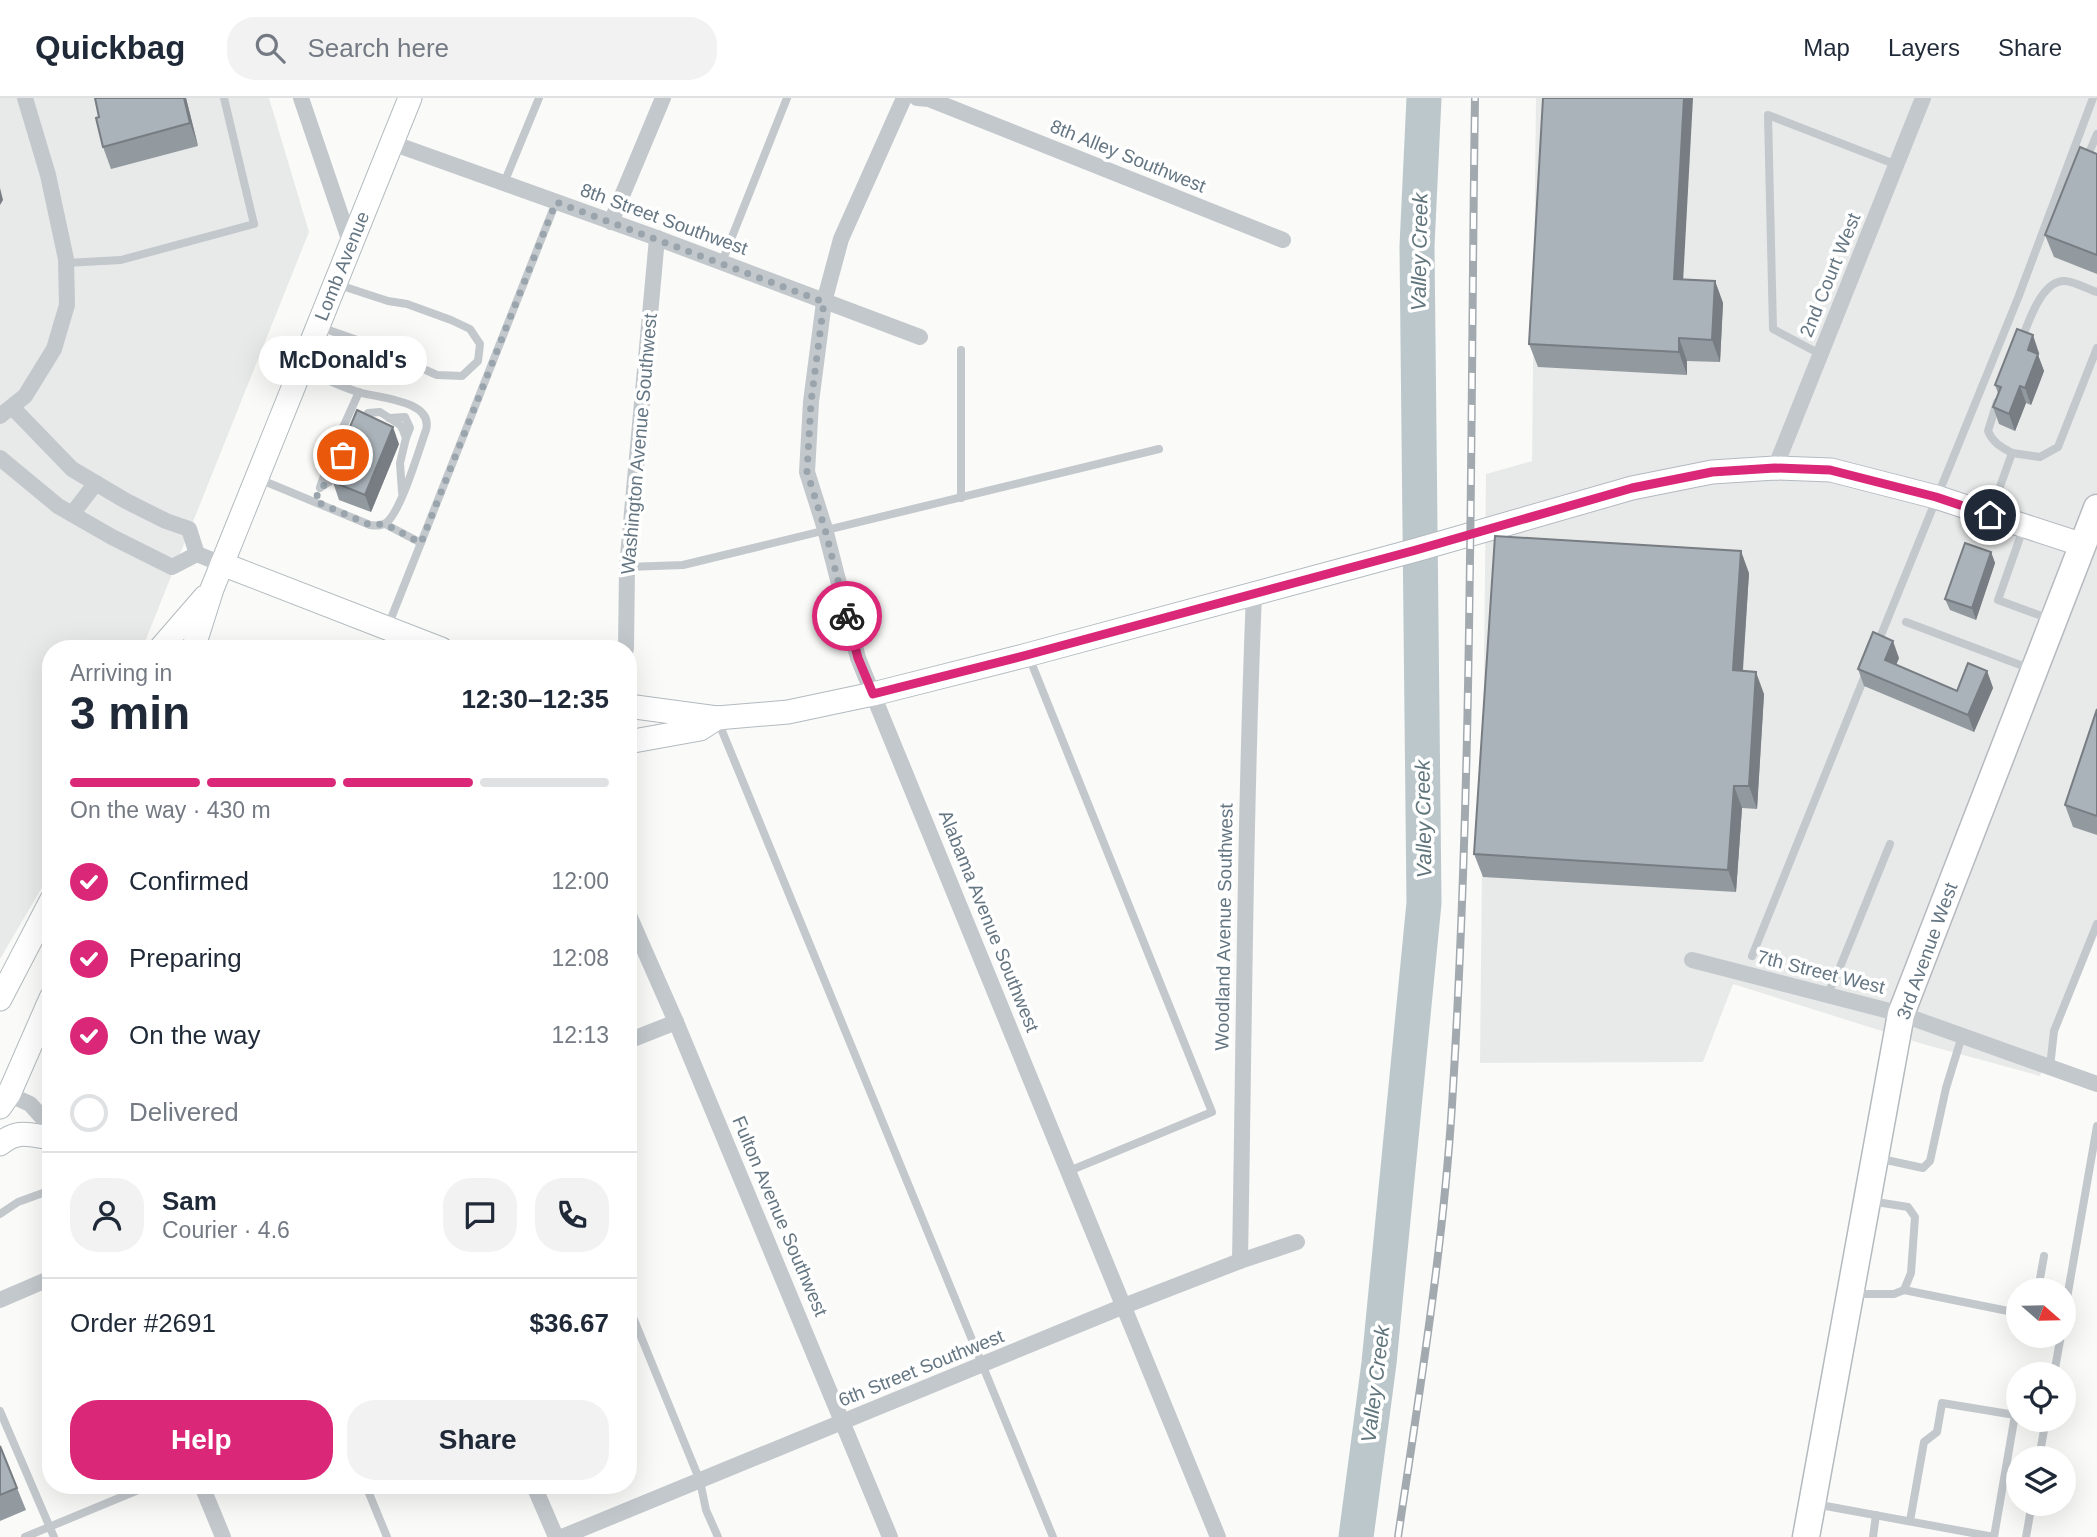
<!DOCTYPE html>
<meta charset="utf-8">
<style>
:root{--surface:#fff;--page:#f2f2f3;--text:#1f2937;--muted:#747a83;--line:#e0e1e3;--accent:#db2777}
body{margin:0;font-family:Helvetica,sans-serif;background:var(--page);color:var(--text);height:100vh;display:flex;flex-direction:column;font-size:26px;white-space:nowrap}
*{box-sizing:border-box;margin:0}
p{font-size:23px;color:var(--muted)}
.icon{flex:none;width:38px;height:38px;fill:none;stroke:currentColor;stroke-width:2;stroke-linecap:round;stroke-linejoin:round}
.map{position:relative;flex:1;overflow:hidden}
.panel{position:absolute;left:42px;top:542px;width:595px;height:854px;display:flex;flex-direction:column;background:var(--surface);border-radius:28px;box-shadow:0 7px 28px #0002}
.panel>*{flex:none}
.needle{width:46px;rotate:110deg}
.controls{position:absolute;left:2006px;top:1180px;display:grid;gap:14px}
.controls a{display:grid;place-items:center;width:70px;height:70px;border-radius:50%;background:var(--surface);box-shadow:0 7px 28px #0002;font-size:35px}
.pin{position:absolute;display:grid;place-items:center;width:60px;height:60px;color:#fff;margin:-30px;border:4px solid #fff;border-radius:50%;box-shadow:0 2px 7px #0007}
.courier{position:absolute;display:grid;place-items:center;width:70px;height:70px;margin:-35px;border:5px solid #db2777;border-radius:50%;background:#fff;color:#222;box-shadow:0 2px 9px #0007}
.bubble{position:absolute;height:49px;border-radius:24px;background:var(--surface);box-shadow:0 7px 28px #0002;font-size:23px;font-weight:700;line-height:49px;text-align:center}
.headline em{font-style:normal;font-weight:700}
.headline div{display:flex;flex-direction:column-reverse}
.headline{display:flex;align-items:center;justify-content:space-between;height:119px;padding:0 28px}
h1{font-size:46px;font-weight:700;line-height:52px}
.bar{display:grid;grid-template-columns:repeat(4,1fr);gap:10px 7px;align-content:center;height:84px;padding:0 28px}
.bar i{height:9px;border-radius:5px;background:var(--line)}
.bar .on{background:var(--accent)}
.bar p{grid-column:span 4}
.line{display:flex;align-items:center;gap:18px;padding:0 28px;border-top:2px solid var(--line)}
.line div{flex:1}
.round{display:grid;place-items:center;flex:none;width:74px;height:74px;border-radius:28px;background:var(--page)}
ol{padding:0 28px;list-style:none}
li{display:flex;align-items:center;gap:21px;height:77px}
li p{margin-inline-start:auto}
li .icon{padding:7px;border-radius:50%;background:var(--accent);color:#fff;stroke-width:4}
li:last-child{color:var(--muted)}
li i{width:38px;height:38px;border:4px solid var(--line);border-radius:50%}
.button{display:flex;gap:14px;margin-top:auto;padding:14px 28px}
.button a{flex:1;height:80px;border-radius:28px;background:var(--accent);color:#fff;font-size:28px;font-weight:700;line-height:80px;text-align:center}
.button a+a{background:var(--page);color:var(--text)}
header{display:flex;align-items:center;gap:42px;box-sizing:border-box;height:98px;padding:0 35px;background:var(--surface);border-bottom:2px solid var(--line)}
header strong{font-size:33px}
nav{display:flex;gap:38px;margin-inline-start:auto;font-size:24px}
.search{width:490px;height:63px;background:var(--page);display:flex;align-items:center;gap:18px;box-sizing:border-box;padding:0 24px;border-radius:28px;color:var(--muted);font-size:26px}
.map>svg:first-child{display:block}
.built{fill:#e8e9e9}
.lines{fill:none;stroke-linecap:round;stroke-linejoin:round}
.river{stroke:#bbc7cb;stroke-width:35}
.secondary-casing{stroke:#b3babf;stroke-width:25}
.primary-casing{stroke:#b5babe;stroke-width:29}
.service{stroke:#c3c8cc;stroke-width:8}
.minor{stroke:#c3c8cc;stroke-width:16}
.secondary{stroke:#fff;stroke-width:23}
.primary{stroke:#fff;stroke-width:26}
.rail-casing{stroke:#a2aab0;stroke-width:8}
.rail{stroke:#fff;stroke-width:5;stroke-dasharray:16;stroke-linecap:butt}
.wall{fill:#929a9f}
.shaded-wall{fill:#777d82}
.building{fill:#aab3b9;stroke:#777d82;stroke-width:2}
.done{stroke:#99a4ac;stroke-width:7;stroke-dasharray:0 12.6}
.route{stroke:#db2777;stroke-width:9}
.labels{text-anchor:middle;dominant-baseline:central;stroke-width:7;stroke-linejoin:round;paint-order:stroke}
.street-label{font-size:19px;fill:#657683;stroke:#fff}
.water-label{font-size:21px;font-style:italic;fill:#60757c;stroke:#fff}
</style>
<header>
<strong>Quickbag</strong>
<div class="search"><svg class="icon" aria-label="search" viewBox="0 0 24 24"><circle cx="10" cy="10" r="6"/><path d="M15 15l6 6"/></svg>Search here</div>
<nav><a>Map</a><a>Layers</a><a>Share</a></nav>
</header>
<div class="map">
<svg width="2097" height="1439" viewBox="0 0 2097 1439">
<rect width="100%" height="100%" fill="#fafaf8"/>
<g class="built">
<path d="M0,0H269L309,134L142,551H51V774L0,861Z"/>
<path d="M1536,0H2097V832L2040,978L1923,946L1733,886L1703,964L1480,965L1486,376L1532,363Z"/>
</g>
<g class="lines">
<path class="river" d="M1356,1439L1379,1265L1424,805L1417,148L1424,0"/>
<defs>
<g id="secondary">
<path d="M222,466L441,551"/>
<path d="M160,551L205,499"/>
<path d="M193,551L212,491L410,0"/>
<path d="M628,608L717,620"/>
<path d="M628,644L700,631L717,620L788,614L873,596L1027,557L1416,452L1632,390L1712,374L1775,370L1831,372L1936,399L2083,447"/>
<path d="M0,901L51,803"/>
<path d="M0,1009L9,996L51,900"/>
<path d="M0,1046C18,1031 29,1037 51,1040"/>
</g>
<path id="primary" d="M1806,1439L1901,916L2097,410"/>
</defs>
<use href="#secondary" class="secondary-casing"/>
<use href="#primary" class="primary-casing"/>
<g class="service">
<path d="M2086,62L2097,36"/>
<path d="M504,85L539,0"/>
<path d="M722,164L787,0"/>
<path d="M66,165L121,162L254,126L224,0"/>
<path d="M320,229L360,243L437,277L462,278L478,263L480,246L470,231L451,222L407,206L388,203L339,187"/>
<path d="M2021,243C2028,226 2041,182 2065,183C2076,184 2087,191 2097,194"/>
<path d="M1820,256L1773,231L1768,17L1897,67"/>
<path d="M1997,304L1988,333C1993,345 2001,349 2012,355"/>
<path d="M389,320L405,319L410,330L406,340"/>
<path d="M361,324L368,315L380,314L400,327L403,332L406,340L400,365L402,394"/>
<path d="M259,381L370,427C376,428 381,428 386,425C401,414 419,351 426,332C434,302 377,300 358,294C339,288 321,279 303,271"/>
<path d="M320,389L336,345L359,294"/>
<path d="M320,390L335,380L342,360"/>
<path d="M961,400V252"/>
<path d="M1991,414L2012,355L2040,359L2058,349L2097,250"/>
<path d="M385,426L421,445"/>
<path d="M2023,431L1998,502L2050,521"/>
<path d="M627,469L683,467L1159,351"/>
<path d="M1906,524L2031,571"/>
<path d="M388,528L556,104"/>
<path d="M1877,547L2018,200L2093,0"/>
<path d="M1029,559L1212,1014L1069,1073"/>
<path d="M718,623L1053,1439"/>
<path d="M1752,858L1866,575"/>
<path d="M1827,897L1838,874L1890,746"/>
<path d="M2050,969L2054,933L2097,826"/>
<path d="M1877,1060L1923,1070L1930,1063L1946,990L1962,938"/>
<path d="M0,1116L18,1104L51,1092"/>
<path d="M1904,1192L2018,1215"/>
<path d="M2038,1192L2044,1158"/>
<path d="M1854,1196H1894L1904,1192L1911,1175L1915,1119L1908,1109L1870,1103"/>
<path d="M628,1207L700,1383L706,1412L718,1439"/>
<path d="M2063,1223L2097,1028"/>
<path d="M2054,1276L2061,1237"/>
<path d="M0,1313L54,1439"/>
<path d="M2039,1360L2046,1321"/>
<path d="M366,1388L387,1439"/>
<path d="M1815,1406L1994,1439L2015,1317L1942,1305L1937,1334L1924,1344L1910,1423"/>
<path d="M25,1439L148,1388"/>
<path d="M1873,1439L1876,1417"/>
<path d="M2026,1439L2032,1405"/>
</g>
<g class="minor">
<path d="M301,0L351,147"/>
<path d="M904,0L841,141L824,204L811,304L807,374L825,431L858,560L1218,1439"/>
<path d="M917,0L929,1L1283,142"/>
<path d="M392,45L657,140L920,239"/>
<path d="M611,124L663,0"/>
<path d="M12,309L72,371L126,403L166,423L189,431L197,456"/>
<path d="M0,318L25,298L54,251L67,207L66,161L48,77L25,0"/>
<path d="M0,360L58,408L112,439L172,469L197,456L222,466"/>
<path d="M1775,370L1923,0"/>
<path d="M72,416L96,385"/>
<path d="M626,551L627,469L657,140"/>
<path d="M628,815L676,924L890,1439"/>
<path d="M1692,862L1901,916L2097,986"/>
<path d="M628,943L676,924"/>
<path d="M2,993L30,1006L51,1029"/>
<path d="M1240,1163C1244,940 1245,718 1254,495"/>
<path d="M0,1202L51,1180"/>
<path d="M202,1388L223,1439"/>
<path d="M534,1388L556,1439"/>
<path d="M562,1439L1124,1208L1240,1163L1297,1144"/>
</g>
<use href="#secondary" class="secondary"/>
<use href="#primary" class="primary"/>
<defs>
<path id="rail" d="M1398,1439C1419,1296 1443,1152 1452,1007C1473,672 1470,336 1475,0"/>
</defs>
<use href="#rail" class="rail-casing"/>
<use href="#rail" class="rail"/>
</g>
<g class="wall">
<path d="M186,0L198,48L111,71L103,49Z"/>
<path d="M2097,56V176L2054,159L2045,137Z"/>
<path d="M1683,181L1715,183L1723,205L1720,264L1687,263V277L1538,269L1529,246Z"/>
<path d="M2039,255L2038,257L2044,273L2031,307L2026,305L2015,333L1999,326L1993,309L1998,295L1995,287Z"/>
<path d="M399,346L371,414L339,402L333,384L340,371L336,362Z"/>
<path d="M1991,454L1995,465L1976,522L1950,512L1945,501Z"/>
<path d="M1749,475L1743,573L1764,596L1757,711L1742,710L1736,794L1483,779L1474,756Z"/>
<path d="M1899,560L1896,567L1957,593L1987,573L1993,590L1974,634L1864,588L1858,571Z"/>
<path d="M2097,611V737L2073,729L2065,707Z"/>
<path d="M0,1348L26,1412L0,1423Z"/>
</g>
<g class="shaded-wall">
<path d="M184,0H186L198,48L190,25Z"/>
<path d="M1684,0H1693L1682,203L1674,181Z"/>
<path d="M0,90L3,102L0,107Z"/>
<path d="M1715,183L1723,205L1720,264L1712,242Z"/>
<path d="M2033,237L2039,255L2038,257L2044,273L2031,307L2025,290L2028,252Z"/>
<path d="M1679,240L1687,263V277L1679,254Z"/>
<path d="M2020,288L2026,305L2015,333L2009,316Z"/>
<path d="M393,329L399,346L371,414L365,397Z"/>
<path d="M1741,453L1749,475L1741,595L1733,572Z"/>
<path d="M1991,454L1995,465L1976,522L1972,510Z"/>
<path d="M1893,543L1899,560L1891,579L1885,562Z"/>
<path d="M1987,573L1993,590L1974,634L1968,617Z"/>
<path d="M1756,574L1764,596L1757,711L1749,688Z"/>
<path d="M1734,688L1742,710L1736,794L1728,772Z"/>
</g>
<g class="building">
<path d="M95,0H184L190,25L103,49L96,20L99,19Z"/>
<path d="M1543,0H1684L1674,181L1715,183L1712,242L1679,240V254L1529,246Z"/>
<path d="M2080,49L2097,56V157L2045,137Z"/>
<path d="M2017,231L2033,237L2028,252L2038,256L2025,290L2020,288L2009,316L1993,309L2001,289L1995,287Z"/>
<path d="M357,312L393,329L365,397L333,384L343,364L336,362Z"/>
<path d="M1495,438L1741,453L1733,572L1756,574L1749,688H1734L1728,772L1474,756Z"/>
<path d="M1965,445L1991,454L1972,510L1945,501Z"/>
<path d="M1873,534L1893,543L1885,562L1957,593L1968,565L1987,573L1968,617L1858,571Z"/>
<path d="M2097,611V718L2065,707Z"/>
<path d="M0,1348L17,1390L0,1397Z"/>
</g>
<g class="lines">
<path class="done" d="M343,357L335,380L320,390L315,403L370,427L385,426L421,445L556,104L824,204L811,304L807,374L825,431L847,518"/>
<path class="route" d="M847,518L858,560L873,596L1027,557L1416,452L1632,390L1712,374L1775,370L1830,372L1936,399L1990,417"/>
</g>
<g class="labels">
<g class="street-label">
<text transform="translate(1128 58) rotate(22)">8th Alley Southwest</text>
<text transform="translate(664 121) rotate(20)">8th Street Southwest</text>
<text transform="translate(342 168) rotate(-68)">Lomb Avenue</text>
<text transform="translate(1830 177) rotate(-68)">2nd Court West</text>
<text transform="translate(639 346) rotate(-85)">Washington Avenue Southwest</text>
<text transform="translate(989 823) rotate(68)">Alabama Avenue Southwest</text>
<text transform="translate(1224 829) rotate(-89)">Woodland Avenue Southwest</text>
<text transform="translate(1927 853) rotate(-70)">3rd Avenue West</text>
<text transform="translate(1821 874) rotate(14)">7th Street West</text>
<text transform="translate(780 1118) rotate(67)">Fulton Avenue Southwest</text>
<text transform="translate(921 1270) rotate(-22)">6th Street Southwest</text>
</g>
<g class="water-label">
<text transform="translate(1419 154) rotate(-89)">Valley Creek</text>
<text transform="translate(1423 721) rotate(-91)">Valley Creek</text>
<text transform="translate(1375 1286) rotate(-83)">Valley Creek</text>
</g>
</g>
</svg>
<div class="controls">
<a><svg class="needle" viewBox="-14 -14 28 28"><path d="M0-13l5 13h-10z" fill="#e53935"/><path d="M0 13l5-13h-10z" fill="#747a83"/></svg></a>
<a><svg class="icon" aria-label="locate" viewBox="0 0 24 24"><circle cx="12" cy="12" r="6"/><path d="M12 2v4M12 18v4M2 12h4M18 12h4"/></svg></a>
<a><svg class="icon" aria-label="layers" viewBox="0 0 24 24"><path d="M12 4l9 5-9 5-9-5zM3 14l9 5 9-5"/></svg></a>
</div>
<div class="pin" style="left:343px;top:357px;background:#ea580c"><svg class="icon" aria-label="bag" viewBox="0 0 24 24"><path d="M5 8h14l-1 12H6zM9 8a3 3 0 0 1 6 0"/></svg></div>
<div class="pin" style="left:1990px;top:417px;background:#1f2937"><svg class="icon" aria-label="home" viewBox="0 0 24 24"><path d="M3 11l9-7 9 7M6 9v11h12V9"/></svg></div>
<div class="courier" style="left:847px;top:518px"><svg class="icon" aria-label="bike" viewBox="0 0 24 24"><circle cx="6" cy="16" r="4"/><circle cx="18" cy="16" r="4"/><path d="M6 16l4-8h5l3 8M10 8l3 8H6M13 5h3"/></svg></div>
<div class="bubble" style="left:259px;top:238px;width:168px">McDonald's</div>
<section class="panel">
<div class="headline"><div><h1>3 min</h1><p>Arriving in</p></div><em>12:30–12:35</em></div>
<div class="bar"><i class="on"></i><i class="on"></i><i class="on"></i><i></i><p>On the way · 430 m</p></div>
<ol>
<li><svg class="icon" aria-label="check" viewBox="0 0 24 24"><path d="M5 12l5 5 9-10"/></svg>Confirmed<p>12:00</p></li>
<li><svg class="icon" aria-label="check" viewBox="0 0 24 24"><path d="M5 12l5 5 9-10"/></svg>Preparing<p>12:08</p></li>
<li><svg class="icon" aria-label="check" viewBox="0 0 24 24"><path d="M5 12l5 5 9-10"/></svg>On the way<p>12:13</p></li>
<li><i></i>Delivered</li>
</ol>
<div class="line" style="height:126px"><a class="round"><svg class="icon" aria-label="person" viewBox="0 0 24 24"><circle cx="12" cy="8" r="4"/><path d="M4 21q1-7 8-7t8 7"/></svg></a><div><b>Sam</b><p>Courier · 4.6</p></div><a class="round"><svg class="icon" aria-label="chat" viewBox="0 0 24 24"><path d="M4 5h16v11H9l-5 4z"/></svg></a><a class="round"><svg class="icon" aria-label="phone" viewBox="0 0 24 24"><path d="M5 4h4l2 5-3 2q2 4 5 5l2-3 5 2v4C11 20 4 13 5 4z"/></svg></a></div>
<div class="line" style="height:91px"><div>Order #2691</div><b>$36.67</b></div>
<div class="button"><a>Help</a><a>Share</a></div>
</section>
</div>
